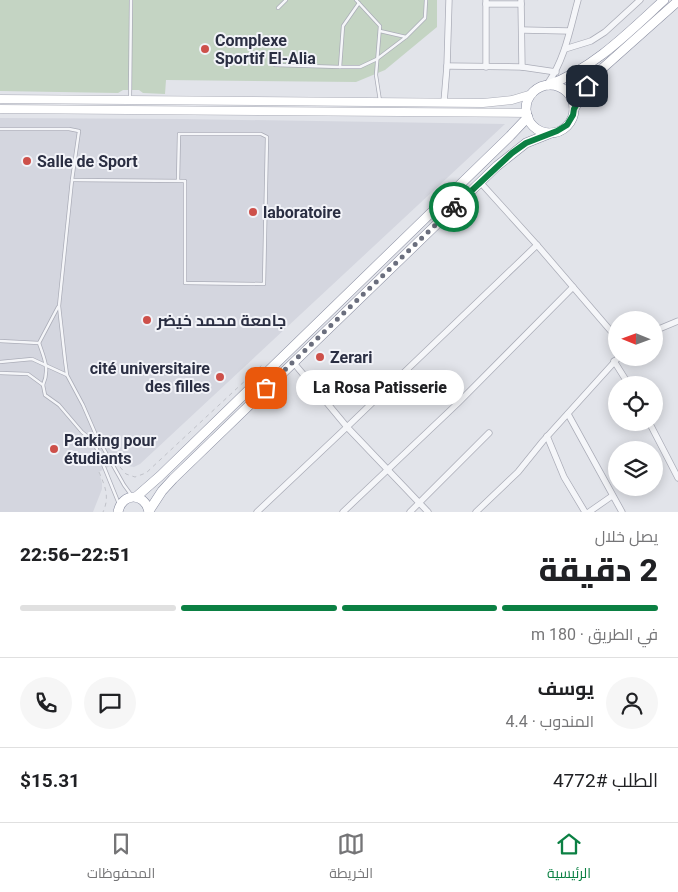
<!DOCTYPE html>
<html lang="ar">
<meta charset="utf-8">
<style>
:root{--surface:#fff;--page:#f6f6f6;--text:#202124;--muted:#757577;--line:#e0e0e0;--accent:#0b8043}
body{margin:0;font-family:Roboto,Cairo,sans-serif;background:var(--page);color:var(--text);direction:rtl;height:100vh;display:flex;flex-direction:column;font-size:19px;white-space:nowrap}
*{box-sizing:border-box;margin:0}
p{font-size:16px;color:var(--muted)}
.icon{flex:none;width:28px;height:28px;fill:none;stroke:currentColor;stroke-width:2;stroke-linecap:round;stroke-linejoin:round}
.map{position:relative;height:512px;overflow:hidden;direction:ltr}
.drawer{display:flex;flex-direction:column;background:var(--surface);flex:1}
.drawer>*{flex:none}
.needle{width:32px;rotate:271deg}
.buttons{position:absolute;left:608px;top:311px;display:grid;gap:10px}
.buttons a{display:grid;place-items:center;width:55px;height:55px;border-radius:50%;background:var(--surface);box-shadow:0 2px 12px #0003;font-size:25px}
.pin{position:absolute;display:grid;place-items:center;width:42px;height:42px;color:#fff;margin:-21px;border-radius:10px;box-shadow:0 2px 8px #0006}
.courier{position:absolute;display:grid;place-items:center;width:50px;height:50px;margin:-25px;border:4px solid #0b8043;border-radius:50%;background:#fff;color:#222;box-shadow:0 1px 6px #0007}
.bubble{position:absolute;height:35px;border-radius:18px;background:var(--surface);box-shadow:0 2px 12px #0003;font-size:16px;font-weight:800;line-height:35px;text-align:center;direction:rtl}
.overview em{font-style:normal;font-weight:800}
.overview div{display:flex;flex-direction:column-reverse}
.overview{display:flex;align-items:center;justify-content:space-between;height:85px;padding:0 20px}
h1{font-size:32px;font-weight:800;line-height:38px}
.bar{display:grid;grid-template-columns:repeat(4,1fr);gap:8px 5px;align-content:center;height:60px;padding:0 20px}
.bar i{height:6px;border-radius:4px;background:var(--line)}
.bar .selected{background:var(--accent)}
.bar p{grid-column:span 4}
.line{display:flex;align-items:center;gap:12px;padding:0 20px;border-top:1px solid var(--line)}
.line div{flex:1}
.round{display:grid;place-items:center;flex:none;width:52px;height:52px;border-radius:26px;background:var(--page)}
.tab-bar{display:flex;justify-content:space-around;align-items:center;height:70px;border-top:1px solid var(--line);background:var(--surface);font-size:14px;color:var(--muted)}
.tab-bar a{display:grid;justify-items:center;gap:2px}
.tab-bar .selected{color:var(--accent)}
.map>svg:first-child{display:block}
.built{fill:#d4d6df}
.grass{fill:#c4d4c3}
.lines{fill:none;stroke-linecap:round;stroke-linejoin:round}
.service-casing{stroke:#abadb8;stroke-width:4}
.minor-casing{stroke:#abadb8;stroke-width:7}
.secondary-casing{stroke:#abadb8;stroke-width:9}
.trunk-casing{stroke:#8a8ea1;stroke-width:10}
.path{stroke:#c0c2c9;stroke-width:1;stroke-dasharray:4 4;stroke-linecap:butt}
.service{stroke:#f5f6f9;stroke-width:2.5}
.minor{stroke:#f5f6f9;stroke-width:5.5}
.secondary{stroke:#fff;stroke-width:8}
.trunk{stroke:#fff;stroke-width:9}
.done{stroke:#6a6e7d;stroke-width:5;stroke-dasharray:0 9}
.route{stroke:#0b8043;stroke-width:6}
.poi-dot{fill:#cd504a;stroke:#f2f3f8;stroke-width:2}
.labels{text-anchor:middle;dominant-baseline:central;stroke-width:4;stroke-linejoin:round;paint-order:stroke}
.poi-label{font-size:16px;font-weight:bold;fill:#2a2e42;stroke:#f2f3f8;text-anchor:start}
</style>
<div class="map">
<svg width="678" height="512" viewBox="0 0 678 512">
<rect width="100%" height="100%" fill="#e2e4ea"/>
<path class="built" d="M0,118L182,119L505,124L140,464L134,467L128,466L119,461L99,472L102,483V489L93,512H0Z"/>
<path class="grass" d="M0,0H437V27L385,70L356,82L166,80L165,94L143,93L139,90H123L118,93L0,91Z"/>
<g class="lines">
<defs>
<g id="service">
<path d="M356,0L380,26L376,75L380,101"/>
<path d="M359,3L343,26L340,67H360L377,59L406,37L380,31"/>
<path d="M278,8L286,0"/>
<path d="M406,37L425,18L426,0"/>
<path d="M275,65L340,67"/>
<path d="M130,98L131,0"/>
<path d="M0,129H69L79,131L72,180L59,306L65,360L67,375L83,405L96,435L124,485L132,496"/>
<path d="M72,180L185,181V283L264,284L267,137L261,134H179L178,181"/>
<path d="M0,341L39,343C44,358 50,369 43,385L45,395L59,405L82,432L94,442L119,504"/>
<path d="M39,343L58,307"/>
<path d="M0,362L32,359L67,375"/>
<path d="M0,373L28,374L43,385"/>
</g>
<g id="minor">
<path d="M521,0L522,67"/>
<path d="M486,4H521"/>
<path d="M522,30L569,31"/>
<path d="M565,49L591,41L605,32L640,0"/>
<path d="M447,66L522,67L556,72"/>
<path d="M486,67V0"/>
<path d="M548,83C565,59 570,29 578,0"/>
<path d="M444,102L447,66L449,0"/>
<path d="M480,182L537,245L616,337"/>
<path d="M654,331L678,321"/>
<path d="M614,361L629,385"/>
<path d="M293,362L347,427L428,512"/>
<path d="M568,414L622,512"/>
<path d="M649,422L678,478"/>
<path d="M547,436L564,477L585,512"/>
<path d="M257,512L347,427L537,245"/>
<path d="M343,512L458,403L573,287"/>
<path d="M410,512L489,433"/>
<path d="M476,512L518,472L543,441L618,358"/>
<path d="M589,512L612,496"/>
</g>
<g id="secondary">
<path d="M0,99L483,103L512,100L532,94"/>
<path d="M0,109L527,113"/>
</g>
<g id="trunk">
<path d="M548,85C593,69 629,32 664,0"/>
<circle cx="550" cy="109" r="24"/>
<path d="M574,109L587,86L604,67L678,1"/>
<path d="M136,497L160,476L510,136L528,117"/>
<path d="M149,511L162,491L173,479L497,166L526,143L551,133"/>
<path d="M118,512C122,492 145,492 149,512"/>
</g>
</defs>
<use href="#service" class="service-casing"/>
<use href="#minor" class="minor-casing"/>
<use href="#secondary" class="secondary-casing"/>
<use href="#trunk" class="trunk-casing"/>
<g class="path">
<path d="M120,467L126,474L135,477L146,473L262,365"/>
<path d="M99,472C105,486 110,497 103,512"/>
</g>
<use href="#service" class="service"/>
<use href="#minor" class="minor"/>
<use href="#secondary" class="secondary"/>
<use href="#trunk" class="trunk"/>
</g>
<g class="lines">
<path class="done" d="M266,388L454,207"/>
<path class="route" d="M454,207L512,153L526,143L557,131L567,125L573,115L574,109L587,86"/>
</g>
<g class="poi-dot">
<circle cx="205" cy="49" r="5"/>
<circle cx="27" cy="161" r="5"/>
<circle cx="253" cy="212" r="5"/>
<circle cx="147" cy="320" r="5"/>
<circle cx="320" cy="357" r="5"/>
<circle cx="220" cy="377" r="5"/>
<circle cx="54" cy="449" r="5"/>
</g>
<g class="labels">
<g class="poi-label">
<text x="215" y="40">Complexe<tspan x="215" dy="18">Sportif El-Alia</tspan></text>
<text x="37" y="161">Salle de Sport</text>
<text x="263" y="212">laboratoire</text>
<text x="157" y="320">جامعة محمد خيضر</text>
<text x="330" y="357">Zerari</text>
<text x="210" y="368" text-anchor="end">cité universitaire<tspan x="210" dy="18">des filles</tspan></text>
<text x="64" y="440">Parking pour<tspan x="64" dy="18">étudiants</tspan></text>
</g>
</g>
</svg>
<div class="buttons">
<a><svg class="needle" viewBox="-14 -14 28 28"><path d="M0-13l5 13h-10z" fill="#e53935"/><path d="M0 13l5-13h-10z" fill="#757577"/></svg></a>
<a><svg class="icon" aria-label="locate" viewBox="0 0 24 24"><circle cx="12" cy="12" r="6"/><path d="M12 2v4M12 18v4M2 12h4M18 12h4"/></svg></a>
<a><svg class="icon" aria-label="layers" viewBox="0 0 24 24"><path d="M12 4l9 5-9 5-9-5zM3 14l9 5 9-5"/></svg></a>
</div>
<div class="pin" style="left:266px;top:388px;background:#ea580c"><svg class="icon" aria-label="bag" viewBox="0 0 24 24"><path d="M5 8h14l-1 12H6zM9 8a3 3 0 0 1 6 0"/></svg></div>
<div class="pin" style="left:587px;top:86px;background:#1f2937"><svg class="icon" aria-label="home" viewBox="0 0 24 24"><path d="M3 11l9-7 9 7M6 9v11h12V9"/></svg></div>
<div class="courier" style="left:454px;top:207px"><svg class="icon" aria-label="bike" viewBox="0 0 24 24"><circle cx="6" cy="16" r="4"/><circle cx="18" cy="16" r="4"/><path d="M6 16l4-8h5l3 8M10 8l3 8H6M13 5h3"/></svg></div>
<div class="bubble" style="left:296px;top:370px;width:168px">La Rosa Patisserie</div>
</div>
<section class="drawer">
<div class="overview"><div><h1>2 دقيقة</h1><p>يصل خلال</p></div><em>22:51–22:56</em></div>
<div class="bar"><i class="selected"></i><i class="selected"></i><i class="selected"></i><i></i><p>في الطريق · 180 m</p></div>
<div class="line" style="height:90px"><a class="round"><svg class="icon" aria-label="person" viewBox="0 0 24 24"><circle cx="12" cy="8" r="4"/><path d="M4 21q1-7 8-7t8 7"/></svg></a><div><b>يوسف</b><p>المندوب · 4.4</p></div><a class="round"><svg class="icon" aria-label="chat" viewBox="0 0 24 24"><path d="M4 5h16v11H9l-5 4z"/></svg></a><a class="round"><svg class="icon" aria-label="phone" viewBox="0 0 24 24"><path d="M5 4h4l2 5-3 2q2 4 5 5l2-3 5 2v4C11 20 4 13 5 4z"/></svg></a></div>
<div class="line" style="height:65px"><div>الطلب #4772</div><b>$15.31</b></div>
</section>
<nav class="tab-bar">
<a class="selected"><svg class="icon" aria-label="home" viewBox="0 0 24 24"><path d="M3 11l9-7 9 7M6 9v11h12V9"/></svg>الرئيسية</a>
<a><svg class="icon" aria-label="map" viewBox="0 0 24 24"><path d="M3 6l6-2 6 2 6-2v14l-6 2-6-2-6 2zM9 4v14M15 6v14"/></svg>الخريطة</a>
<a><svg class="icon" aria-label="saved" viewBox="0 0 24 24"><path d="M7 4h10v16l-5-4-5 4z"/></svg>المحفوظات</a>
</nav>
